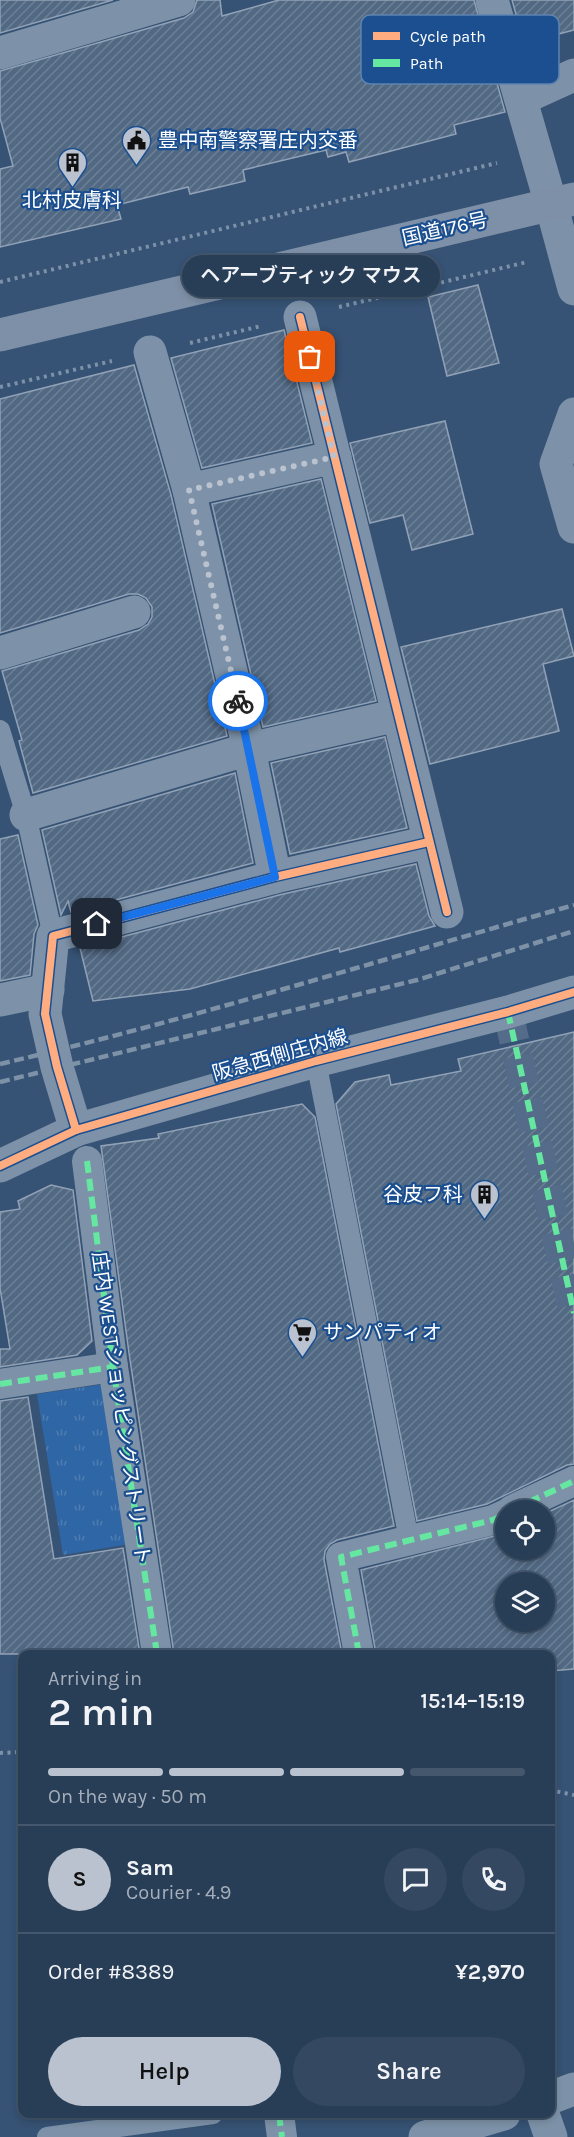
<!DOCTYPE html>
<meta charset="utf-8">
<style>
:root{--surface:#283e57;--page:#344961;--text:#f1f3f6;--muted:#a5aeba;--line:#44576d;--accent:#b9c2ce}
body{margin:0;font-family:Karla,"Noto Sans JP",sans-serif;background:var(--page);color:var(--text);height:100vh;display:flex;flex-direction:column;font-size:22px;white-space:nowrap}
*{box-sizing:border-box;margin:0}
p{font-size:20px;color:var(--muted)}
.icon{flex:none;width:33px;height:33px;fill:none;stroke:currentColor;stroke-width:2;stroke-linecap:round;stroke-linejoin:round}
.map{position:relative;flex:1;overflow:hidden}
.sheet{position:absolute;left:18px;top:1650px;width:537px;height:468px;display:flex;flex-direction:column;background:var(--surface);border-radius:12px;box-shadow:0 3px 9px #0003,0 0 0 2px var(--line)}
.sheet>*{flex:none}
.controls{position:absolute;left:495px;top:1500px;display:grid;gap:12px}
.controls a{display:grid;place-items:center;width:60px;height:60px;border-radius:50%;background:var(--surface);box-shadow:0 3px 9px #0003,0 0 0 2px var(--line);font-size:30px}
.pin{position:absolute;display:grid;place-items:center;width:51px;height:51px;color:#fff;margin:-26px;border-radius:12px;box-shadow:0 3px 9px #0006}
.courier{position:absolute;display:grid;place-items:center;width:60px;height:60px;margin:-30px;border:4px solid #1a73e8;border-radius:50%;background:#fff;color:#222;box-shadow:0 2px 8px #0007}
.bubble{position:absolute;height:42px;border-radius:21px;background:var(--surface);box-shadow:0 3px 9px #0003,0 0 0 2px var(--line);font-size:20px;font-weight:600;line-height:42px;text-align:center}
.summary em{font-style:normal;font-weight:600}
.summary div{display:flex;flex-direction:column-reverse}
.summary{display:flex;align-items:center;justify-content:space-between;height:102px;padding:0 30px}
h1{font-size:39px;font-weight:600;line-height:45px}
.bar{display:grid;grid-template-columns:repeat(4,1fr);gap:9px 6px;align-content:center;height:72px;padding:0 30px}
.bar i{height:8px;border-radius:4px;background:var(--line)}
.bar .selected{background:var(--accent)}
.bar p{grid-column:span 4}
.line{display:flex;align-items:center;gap:15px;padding:0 30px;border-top:2px solid var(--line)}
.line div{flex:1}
.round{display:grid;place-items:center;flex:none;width:63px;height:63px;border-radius:32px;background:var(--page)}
.button{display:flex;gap:12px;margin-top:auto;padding:12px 30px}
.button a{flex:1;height:69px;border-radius:36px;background:var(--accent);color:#111;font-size:24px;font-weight:600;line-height:69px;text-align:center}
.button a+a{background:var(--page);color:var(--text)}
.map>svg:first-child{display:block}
.grass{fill:url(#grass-tufts)}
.building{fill:url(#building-hatch);stroke:#92a2b6;stroke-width:1.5;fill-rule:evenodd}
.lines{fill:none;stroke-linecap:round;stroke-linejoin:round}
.pedestrian-tunnel{stroke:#546c89;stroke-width:30;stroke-dasharray:30 15;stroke-linecap:butt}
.path{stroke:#7d92a8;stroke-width:4;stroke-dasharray:3 4.5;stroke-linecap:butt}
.service{stroke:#7d92a8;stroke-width:20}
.pedestrian{stroke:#7d92a8;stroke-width:30}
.minor{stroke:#7d92a8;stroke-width:33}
.tertiary{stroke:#7d92a8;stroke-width:33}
.trunk{stroke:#7e90a7;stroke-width:33}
.rail{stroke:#7e92a7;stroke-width:4.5;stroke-dasharray:10 4.5;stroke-linecap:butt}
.quiet{stroke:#66e7a1;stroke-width:6;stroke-dasharray:12 6;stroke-linecap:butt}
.cycleway-casing{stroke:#1b4f8f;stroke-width:11}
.cycleway{stroke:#ffac80;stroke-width:8}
.done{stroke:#b9c2ce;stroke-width:6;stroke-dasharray:0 10.8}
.route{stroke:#1a73e8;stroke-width:8}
.labels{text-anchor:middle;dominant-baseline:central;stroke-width:4.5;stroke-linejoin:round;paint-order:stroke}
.poi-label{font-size:20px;fill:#fff;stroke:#1b4f8f;text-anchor:start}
.street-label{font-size:20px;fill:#fff;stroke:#1b4f8f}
.key{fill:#1b4f8f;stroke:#5f84b1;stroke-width:1.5}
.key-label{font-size:16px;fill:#fff}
</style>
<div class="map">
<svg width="574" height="2137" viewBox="0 0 574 2137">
<defs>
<pattern id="grass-tufts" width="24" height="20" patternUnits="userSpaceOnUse" patternTransform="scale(1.5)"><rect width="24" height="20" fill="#2f66a5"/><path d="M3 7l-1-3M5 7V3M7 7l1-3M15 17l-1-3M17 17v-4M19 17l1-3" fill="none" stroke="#4e7db2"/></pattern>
<pattern id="building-hatch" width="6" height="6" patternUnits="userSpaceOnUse" patternTransform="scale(1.5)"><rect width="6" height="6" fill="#526984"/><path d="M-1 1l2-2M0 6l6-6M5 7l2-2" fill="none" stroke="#6c8096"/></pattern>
</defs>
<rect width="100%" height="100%" fill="#365274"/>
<path class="grass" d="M105,1384L130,1544L63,1555L37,1394Z"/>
<g class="building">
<path d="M0,0H113L0,33Z"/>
<path d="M197,0H220L222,16L279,0H474L505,112L454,125L456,134L349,162L346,152L328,157L326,150L243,170L245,181L190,194L188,187L117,205L121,219L0,247V169L13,166L0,118V71L184,18L193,12Z"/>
<path d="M512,0H574V30L524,43Z"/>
<path d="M478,285L499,363L447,376L428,297Z"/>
<path d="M284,330L312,443L202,468L171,358Z"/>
<path d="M134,365L171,495L227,736L33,793L19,741L22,740L2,671L139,630L148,624L152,617V607L146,598L138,594H129L0,633V399Z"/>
<path d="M445,421L473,534L412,550L403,515L370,523L350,443Z"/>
<path d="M321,479L376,701L263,727L212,504Z"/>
<path d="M562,609L574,656L543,664L559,731L430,764L401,647Z"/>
<path d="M385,737L407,828L290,854L271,763Z"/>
<path d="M235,773L253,863L71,912L68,901L61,915L42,830Z"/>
<path d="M18,835L38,925L34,934L30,975L0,981V839Z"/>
<path d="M416,864L429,916L435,926L340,952L339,948L190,989L93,1001L80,948L279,895Z"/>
<path d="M574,1032V1464L567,1465L487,1504L417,1521L336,1104L355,1082L389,1075L391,1085L461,1071L458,1059Z"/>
<path d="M302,1104L315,1117L394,1526L337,1540L330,1544L325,1551L324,1560L342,1654H174L129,1353L101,1146L159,1138L158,1134Z"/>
<path d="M51,1185L73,1190L92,1341L77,1355L0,1367V1349H10L0,1288V1212L20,1209L18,1201Z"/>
<path d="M28,1397L54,1559L123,1548L140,1654H0V1401Z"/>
<path d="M574,1500V1669L550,1671V1654H376L361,1570L506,1533V1550H544V1514ZM506,1582H544V1622H506Z"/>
</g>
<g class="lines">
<path class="pedestrian-tunnel" d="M508,1012L574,1313"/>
<g class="path">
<path d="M0,282L497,163"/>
<path d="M339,307L527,262"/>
<path d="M190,343L261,326"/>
<path d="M0,387L112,361"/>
<path d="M0,1753L22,1752"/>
<path d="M550,1790L574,1795"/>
</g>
<g class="service">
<path d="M0,730L26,815L53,936"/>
<path d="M316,1061L409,1540"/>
<path d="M47,2137L213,2114"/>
</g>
<g class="pedestrian">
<path d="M87,1161L113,1367L157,1654"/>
<path d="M0,1384L113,1367"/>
<path d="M512,1510L574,1481"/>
<path d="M359,1654L341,1557L493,1520L506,1514"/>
<path d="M279,2114L282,2137"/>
</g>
<g class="minor">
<path d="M492,0L551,204L574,289"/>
<path d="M0,53L179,0"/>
<path d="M521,99L574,75"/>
<path d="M300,317L447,912"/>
<path d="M150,352L189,490L249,749L275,877"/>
<path d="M574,414L556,464L574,527"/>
<path d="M189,490L335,457"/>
<path d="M0,653L134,612"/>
<path d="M26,815L249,749L398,715"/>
<path d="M0,1000L48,990"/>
<path d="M76,1130L57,1067L45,1014L53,936L275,877L429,842"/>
<path d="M550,2098L574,2089"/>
<path d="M543,2114L551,2137"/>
<path d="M425,2137L504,2114"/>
</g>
<path class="tertiary" d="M0,1166L76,1130L316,1061L508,1012L574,992"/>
<path class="trunk" d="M0,335L574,199"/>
<g class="rail">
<path d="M0,1064C193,1019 383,959 574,905"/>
<path d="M0,1082L417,980L574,931"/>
</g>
<g class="quiet">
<path d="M508,1012L574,1313"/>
<path d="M87,1161L113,1367L157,1654"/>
<path d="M0,1384L113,1367"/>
<path d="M512,1510L574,1481"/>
<path d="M359,1654L341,1557L493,1520L506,1514"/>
<path d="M279,2114L282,2137"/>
</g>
<defs>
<g id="cycleway">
<path d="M300,317L447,912"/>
<path d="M76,1130L57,1067L45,1014L53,936L275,877L429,842"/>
<path d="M0,1166L76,1130L316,1061L508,1012L574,992"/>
</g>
</defs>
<use href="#cycleway" class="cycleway-casing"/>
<use href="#cycleway" class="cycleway"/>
</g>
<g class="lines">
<path class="done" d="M238,701L189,490L334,457L310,357"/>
<path class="route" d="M97,924L275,877L238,701"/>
</g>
<defs>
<symbol id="civic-pin" viewBox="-11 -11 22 30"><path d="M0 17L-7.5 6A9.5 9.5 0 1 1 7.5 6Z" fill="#b9c2ce" stroke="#1b4f8f"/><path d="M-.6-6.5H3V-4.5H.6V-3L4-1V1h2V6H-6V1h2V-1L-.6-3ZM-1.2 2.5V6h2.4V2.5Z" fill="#111"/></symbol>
<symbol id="building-pin" viewBox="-11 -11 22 30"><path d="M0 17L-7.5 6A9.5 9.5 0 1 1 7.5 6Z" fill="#b9c2ce" stroke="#1b4f8f"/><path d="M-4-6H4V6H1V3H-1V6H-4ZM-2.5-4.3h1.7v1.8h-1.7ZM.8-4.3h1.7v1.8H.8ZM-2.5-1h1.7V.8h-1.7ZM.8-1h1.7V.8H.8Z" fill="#111"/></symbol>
<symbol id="supermarket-pin" viewBox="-11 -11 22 30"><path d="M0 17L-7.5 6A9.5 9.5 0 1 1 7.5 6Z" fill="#b9c2ce" stroke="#1b4f8f"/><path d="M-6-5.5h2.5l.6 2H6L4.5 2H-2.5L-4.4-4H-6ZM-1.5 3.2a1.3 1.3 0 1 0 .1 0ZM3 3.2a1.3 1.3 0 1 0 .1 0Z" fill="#111"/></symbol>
</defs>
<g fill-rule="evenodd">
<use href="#civic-pin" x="120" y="124" width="33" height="45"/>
<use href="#building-pin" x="56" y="146" width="33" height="45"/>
<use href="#building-pin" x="468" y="1178" width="33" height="45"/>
<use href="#supermarket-pin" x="286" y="1316" width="33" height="45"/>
</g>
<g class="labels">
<g class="poi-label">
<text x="158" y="140">豊中南警察署庄内交番</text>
<text x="72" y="200" text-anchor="middle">北村皮膚科</text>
<text x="463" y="1194" text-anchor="end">谷皮フ科</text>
<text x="323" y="1332">サンパティオ</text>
</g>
<g class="street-label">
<text transform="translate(445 229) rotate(-13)">国道176号</text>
<text transform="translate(280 1055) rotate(-16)">阪急西側庄内線</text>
<text transform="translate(121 1408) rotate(82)">庄内 WESTショッピングストリート</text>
</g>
</g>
<rect x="361" y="15" width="198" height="69" rx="9" class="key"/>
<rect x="373" y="32" width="27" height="8" fill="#ffac80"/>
<rect x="373" y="59" width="27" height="8" fill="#66e7a1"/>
<g class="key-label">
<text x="410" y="42">Cycle path</text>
<text x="410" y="69">Path</text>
</g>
</svg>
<div class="controls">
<a><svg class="icon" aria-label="locate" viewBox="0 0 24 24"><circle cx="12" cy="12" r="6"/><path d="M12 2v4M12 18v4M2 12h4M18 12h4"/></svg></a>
<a><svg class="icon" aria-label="layers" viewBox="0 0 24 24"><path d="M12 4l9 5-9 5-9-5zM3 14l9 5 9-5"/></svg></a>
</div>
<div class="pin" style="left:310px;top:357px;background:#ea580c"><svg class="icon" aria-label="bag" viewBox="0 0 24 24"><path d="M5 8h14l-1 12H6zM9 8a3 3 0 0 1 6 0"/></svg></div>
<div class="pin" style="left:97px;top:924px;background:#1f2937"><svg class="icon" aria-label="home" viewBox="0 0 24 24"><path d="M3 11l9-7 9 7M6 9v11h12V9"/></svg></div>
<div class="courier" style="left:238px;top:701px"><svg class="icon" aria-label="bike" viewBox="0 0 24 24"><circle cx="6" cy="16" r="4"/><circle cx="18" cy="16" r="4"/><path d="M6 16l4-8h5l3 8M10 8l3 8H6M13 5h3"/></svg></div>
<div class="bubble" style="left:182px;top:255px;width:258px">ヘアーブティック マウス</div>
<section class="sheet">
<div class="summary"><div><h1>2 min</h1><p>Arriving in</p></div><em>15:14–15:19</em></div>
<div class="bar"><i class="selected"></i><i class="selected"></i><i class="selected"></i><i></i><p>On the way · 50 m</p></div>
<div class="line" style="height:108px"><b class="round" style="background:var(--accent);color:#111">S</b><div><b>Sam</b><p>Courier · 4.9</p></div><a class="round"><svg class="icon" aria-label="chat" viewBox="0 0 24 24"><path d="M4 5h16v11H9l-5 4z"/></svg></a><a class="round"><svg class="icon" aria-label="phone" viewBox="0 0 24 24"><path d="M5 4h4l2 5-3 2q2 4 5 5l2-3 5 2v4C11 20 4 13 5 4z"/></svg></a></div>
<div class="line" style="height:78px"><div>Order #8389</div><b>¥2,970</b></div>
<div class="button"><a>Help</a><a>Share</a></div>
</section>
</div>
